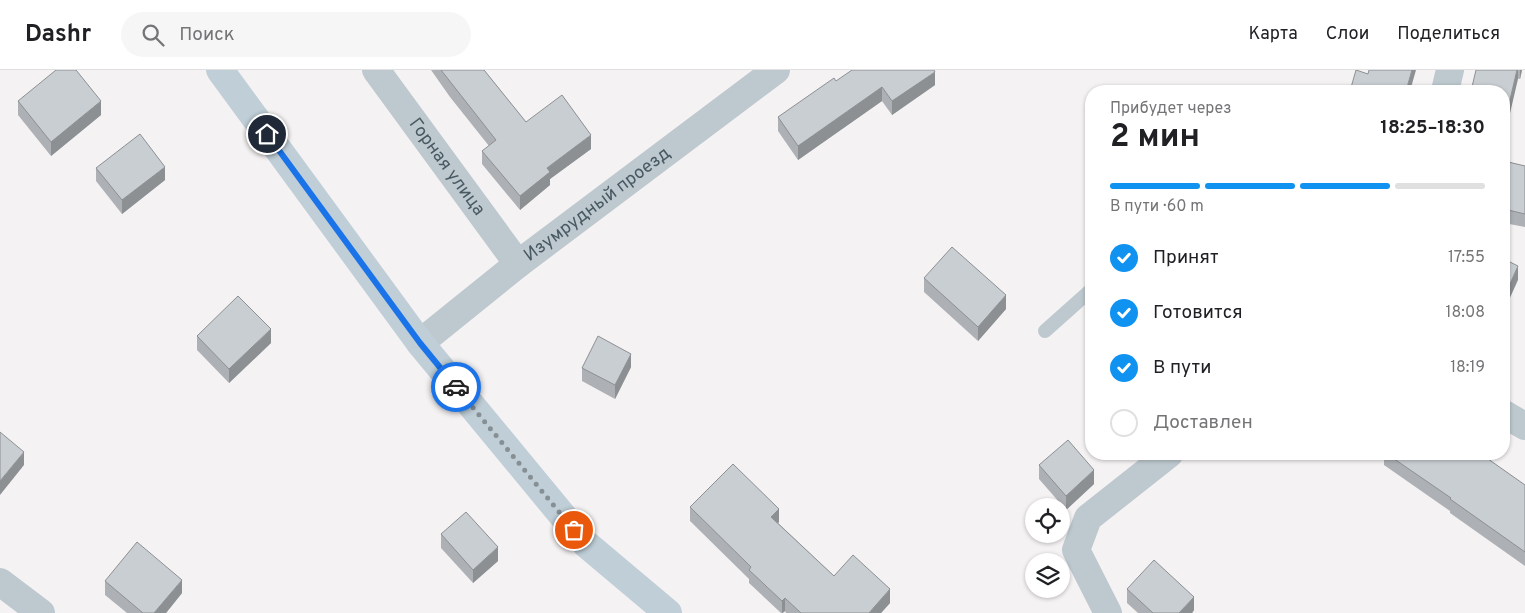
<!DOCTYPE html>
<html lang="ru">
<meta charset="utf-8">
<style>
:root{--surface:#fff;--page:#f6f6f6;--text:#202124;--muted:#757577;--line:#e0e0e0;--accent:#1092f1}
body{margin:0;font-family:Overpass,sans-serif;background:var(--page);color:var(--text);height:100vh;display:flex;flex-direction:column;font-size:19px;white-space:nowrap}
*{box-sizing:border-box;margin:0}
p{font-size:16px;color:var(--muted)}
.icon{flex:none;width:28px;height:28px;fill:none;stroke:currentColor;stroke-width:2;stroke-linecap:round;stroke-linejoin:round}
.map{position:relative;flex:1;overflow:hidden}
.panel{position:absolute;left:1085px;top:15px;width:425px;height:375px;display:flex;flex-direction:column;background:var(--surface);border-radius:20px;box-shadow:0 1px 4px #0004}
.panel>*{flex:none}
.tools{position:absolute;left:1025px;top:428px;display:grid;gap:10px}
.tools a{display:grid;place-items:center;width:45px;height:45px;border-radius:50%;background:var(--surface);box-shadow:0 1px 4px #0004;font-size:25px}
.pin{position:absolute;display:grid;place-items:center;width:42px;height:42px;color:#fff;margin:-21px;border:2px solid #fff;border-radius:50%;box-shadow:0 1px 5px #0007}
.courier{position:absolute;display:grid;place-items:center;width:50px;height:50px;margin:-25px;border:4px solid #1a73e8;border-radius:50%;background:#fff;color:#222;box-shadow:0 1px 6px #0007}
.summary em{font-style:normal;font-weight:700}
.summary div{display:flex;flex-direction:column-reverse}
.summary{display:flex;align-items:center;justify-content:space-between;height:85px;padding:0 25px}
h1{font-size:32px;font-weight:700;line-height:38px}
.bar{display:grid;grid-template-columns:repeat(4,1fr);gap:8px 5px;align-content:center;height:60px;padding:0 25px}
.bar i{height:6px;border-radius:4px;background:var(--line)}
.bar .current{background:var(--accent)}
.bar p{grid-column:span 4}
ol{padding:0 25px;list-style:none}
li{display:flex;align-items:center;gap:15px;height:55px}
li p{margin-inline-start:auto}
li .icon{padding:5px;border-radius:50%;background:var(--accent);color:#fff;stroke-width:4}
li:last-child{color:var(--muted)}
li i{width:28px;height:28px;border:2px solid var(--line);border-radius:50%}
header{display:flex;align-items:center;gap:30px;box-sizing:border-box;height:70px;padding:0 25px;background:var(--surface);border-bottom:1px solid var(--line)}
header strong{font-size:24px}
nav{display:flex;gap:28px;margin-inline-start:auto;font-size:18px}
.search{width:350px;height:45px;background:var(--page);display:flex;align-items:center;gap:12px;box-sizing:border-box;padding:0 18px;border-radius:28px;color:var(--muted);font-size:19px}
.map>svg:first-child{display:block}
.lines{fill:none;stroke-linecap:round;stroke-linejoin:round}
.lane{stroke:#bdc9cf;stroke-width:14}
.street{stroke:#bdc9cf;stroke-width:28}
.secondary{stroke:#bfced7;stroke-width:28}
.wall{fill:#adb1b5}
.shaded-wall{fill:#8d9093}
.building{fill:#c9ced2;stroke:#8d9093}
.done{stroke:#858f94;stroke-width:5;stroke-dasharray:0 9}
.route{stroke:#1a73e8;stroke-width:6}
.labels{text-anchor:middle;dominant-baseline:central;stroke-width:4;stroke-linejoin:round;paint-order:stroke}
.street-label{font-size:18px;fill:#495961;stroke:#fff}
</style>
<header>
<strong>Dashr</strong>
<div class="search"><svg class="icon" aria-label="search" viewBox="0 0 24 24"><circle cx="10" cy="10" r="6"/><path d="M15 15l6 6"/></svg>Поиск</div>
<nav><a>Карта</a><a>Слои</a><a>Поделиться</a></nav>
</header>
<div class="map">
<svg width="1525" height="543" viewBox="0 0 1525 543">
<rect width="100%" height="100%" fill="#f5f2f3"/>
<g class="lines">
<path class="lane" d="M1045,261L1091,220"/>
<g class="street">
<path id="s1" d="M376,0L518,194"/>
<path d="M1445,21L1450,0"/>
<path id="s2" d="M420,273L518,194L776,0"/>
<path d="M1504,344L1525,356"/>
<path d="M0,512L41,543"/>
<path d="M1108,543L1076,480L1088,448L1169,384"/>
</g>
<path class="secondary" d="M220,0L420,273L586,474L668,543"/>
</g>
<g class="wall">
<path d="M431,0H484L526,52L591,79L550,109V115L520,140L482,94V81L489,76L450,27Z"/>
<path d="M1476,0H1522L1520,9Z"/>
<path d="M836,11L935,15L892,45L882,31L798,90L778,61V47Z"/>
<path d="M18,31L101,45L51,86L18,45Z"/>
<path d="M1504,91L1525,96V157L1504,153Z"/>
<path d="M96,98L165,110L122,144L96,111Z"/>
<path d="M924,208L1006,239L978,271L924,222Z"/>
<path d="M197,266L271,273L229,313L197,280Z"/>
<path d="M631,297L615,329L582,311V298Z"/>
<path d="M1384,384H1481L1525,415V496L1450,443V441L1384,395Z"/>
<path d="M1039,395L1094,414L1066,440L1039,409Z"/>
<path d="M690,437L779,452L778,453L834,506L890,533L881,543H786L785,541L783,543H781L749,513V509L690,451Z"/>
<path d="M441,464L498,491L473,513L441,478Z"/>
<path d="M105,511L182,523L166,543H127L105,525Z"/>
<path d="M1127,519L1194,540L1192,543H1138L1127,533Z"/>
</g>
<g class="shaded-wall">
<path d="M1412,0H1416L1410,21H1406Z"/>
<path d="M1517,0H1518V9L1504,69V55Z"/>
<path d="M1520,0H1522L1520,9Z"/>
<path d="M935,2V15L892,45V31Z"/>
<path d="M882,17V31L798,90V76Z"/>
<path d="M101,31V45L51,86V72Z"/>
<path d="M591,65V79L550,109V115L520,140V126L547,98Z"/>
<path d="M165,97V110L122,144V130Z"/>
<path d="M1518,196V210L1504,241V227Z"/>
<path d="M1006,225V239L978,271V257Z"/>
<path d="M271,259V273L229,313V299Z"/>
<path d="M631,284V297L615,329V315Z"/>
<path d="M24,382V395L0,425V411Z"/>
<path d="M1094,400V414L1066,440V426Z"/>
<path d="M779,439V452L771,460V447Z"/>
<path d="M498,477V491L473,513V500Z"/>
<path d="M182,510V523L166,543H154Z"/>
<path d="M890,519V533L881,543H869Z"/>
<path d="M1194,527V540L1192,543H1179Z"/>
<path d="M785,528V541L782,543V531Z"/>
</g>
<g class="building">
<path d="M56,0H76L101,31L51,72L18,31Z"/>
<path d="M441,0H484L526,52L562,25L591,65L547,98L550,102L520,126L482,81L496,70Z"/>
<path d="M852,0H934L935,2L892,31L882,17L798,76L778,47L834,8L836,11Z"/>
<path d="M1356,0L1368,4L1369,0H1412L1406,21H1350Z"/>
<path d="M1476,0H1517L1504,55V21H1471Z"/>
<path d="M140,64L165,97L122,130L96,98Z"/>
<path d="M1504,91L1525,96V144L1504,139Z"/>
<path d="M952,177L1006,225L978,257L924,208Z"/>
<path d="M1504,189L1518,196L1504,227Z"/>
<path d="M238,226L271,259L229,299L197,266Z"/>
<path d="M598,266L631,284L615,315L582,298Z"/>
<path d="M0,362L24,382L0,411Z"/>
<path d="M1068,370L1094,400L1066,426L1039,395Z"/>
<path d="M1387,384H1481L1525,415V482L1450,429L1451,428Z"/>
<path d="M733,394L779,439L771,447L834,506L853,485L890,519L869,543H801L785,528L782,531L749,500L751,497L690,437Z"/>
<path d="M466,442L498,477L473,500L441,464Z"/>
<path d="M137,472L182,510L154,543H143L105,511Z"/>
<path d="M1154,490L1194,527L1179,543H1153L1127,519Z"/>
</g>
<g class="lines">
<path class="done" d="M456,317L574,460"/>
<path class="route" d="M267,64L420,273L456,317"/>
</g>
<g class="labels">
<g class="street-label">
<text stroke="none"><textPath href="#s1" startOffset="120">Горная улица</textPath></text>
<text stroke="none"><textPath href="#s2" startOffset="225">Изумрудный проезд</textPath></text>
</g>
</g>
</svg>
<div class="tools">
<a><svg class="icon" aria-label="locate" viewBox="0 0 24 24"><circle cx="12" cy="12" r="6"/><path d="M12 2v4M12 18v4M2 12h4M18 12h4"/></svg></a>
<a><svg class="icon" aria-label="layers" viewBox="0 0 24 24"><path d="M12 4l9 5-9 5-9-5zM3 14l9 5 9-5"/></svg></a>
</div>
<div class="pin" style="left:574px;top:460px;background:#ea580c"><svg class="icon" aria-label="bag" viewBox="0 0 24 24"><path d="M5 8h14l-1 12H6zM9 8a3 3 0 0 1 6 0"/></svg></div>
<div class="pin" style="left:267px;top:64px;background:#1f2937"><svg class="icon" aria-label="home" viewBox="0 0 24 24"><path d="M3 11l9-7 9 7M6 9v11h12V9"/></svg></div>
<div class="courier" style="left:456px;top:317px"><svg class="icon" aria-label="car" viewBox="0 0 24 24"><path d="M5 17H2v-5l4-1 3-4h7l3 4 3 1v5h-3M9 17h6M6 11h13"/><circle cx="7" cy="17" r="2"/><circle cx="17" cy="17" r="2"/></svg></div>
<section class="panel">
<div class="summary"><div><h1>2 мин</h1><p>Прибудет через</p></div><em>18:25–18:30</em></div>
<div class="bar"><i class="current"></i><i class="current"></i><i class="current"></i><i></i><p>В пути · 60 m</p></div>
<ol>
<li><svg class="icon" aria-label="check" viewBox="0 0 24 24"><path d="M5 12l5 5 9-10"/></svg>Принят<p>17:55</p></li>
<li><svg class="icon" aria-label="check" viewBox="0 0 24 24"><path d="M5 12l5 5 9-10"/></svg>Готовится<p>18:08</p></li>
<li><svg class="icon" aria-label="check" viewBox="0 0 24 24"><path d="M5 12l5 5 9-10"/></svg>В пути<p>18:19</p></li>
<li><i></i>Доставлен</li>
</ol>
</section>
</div>
